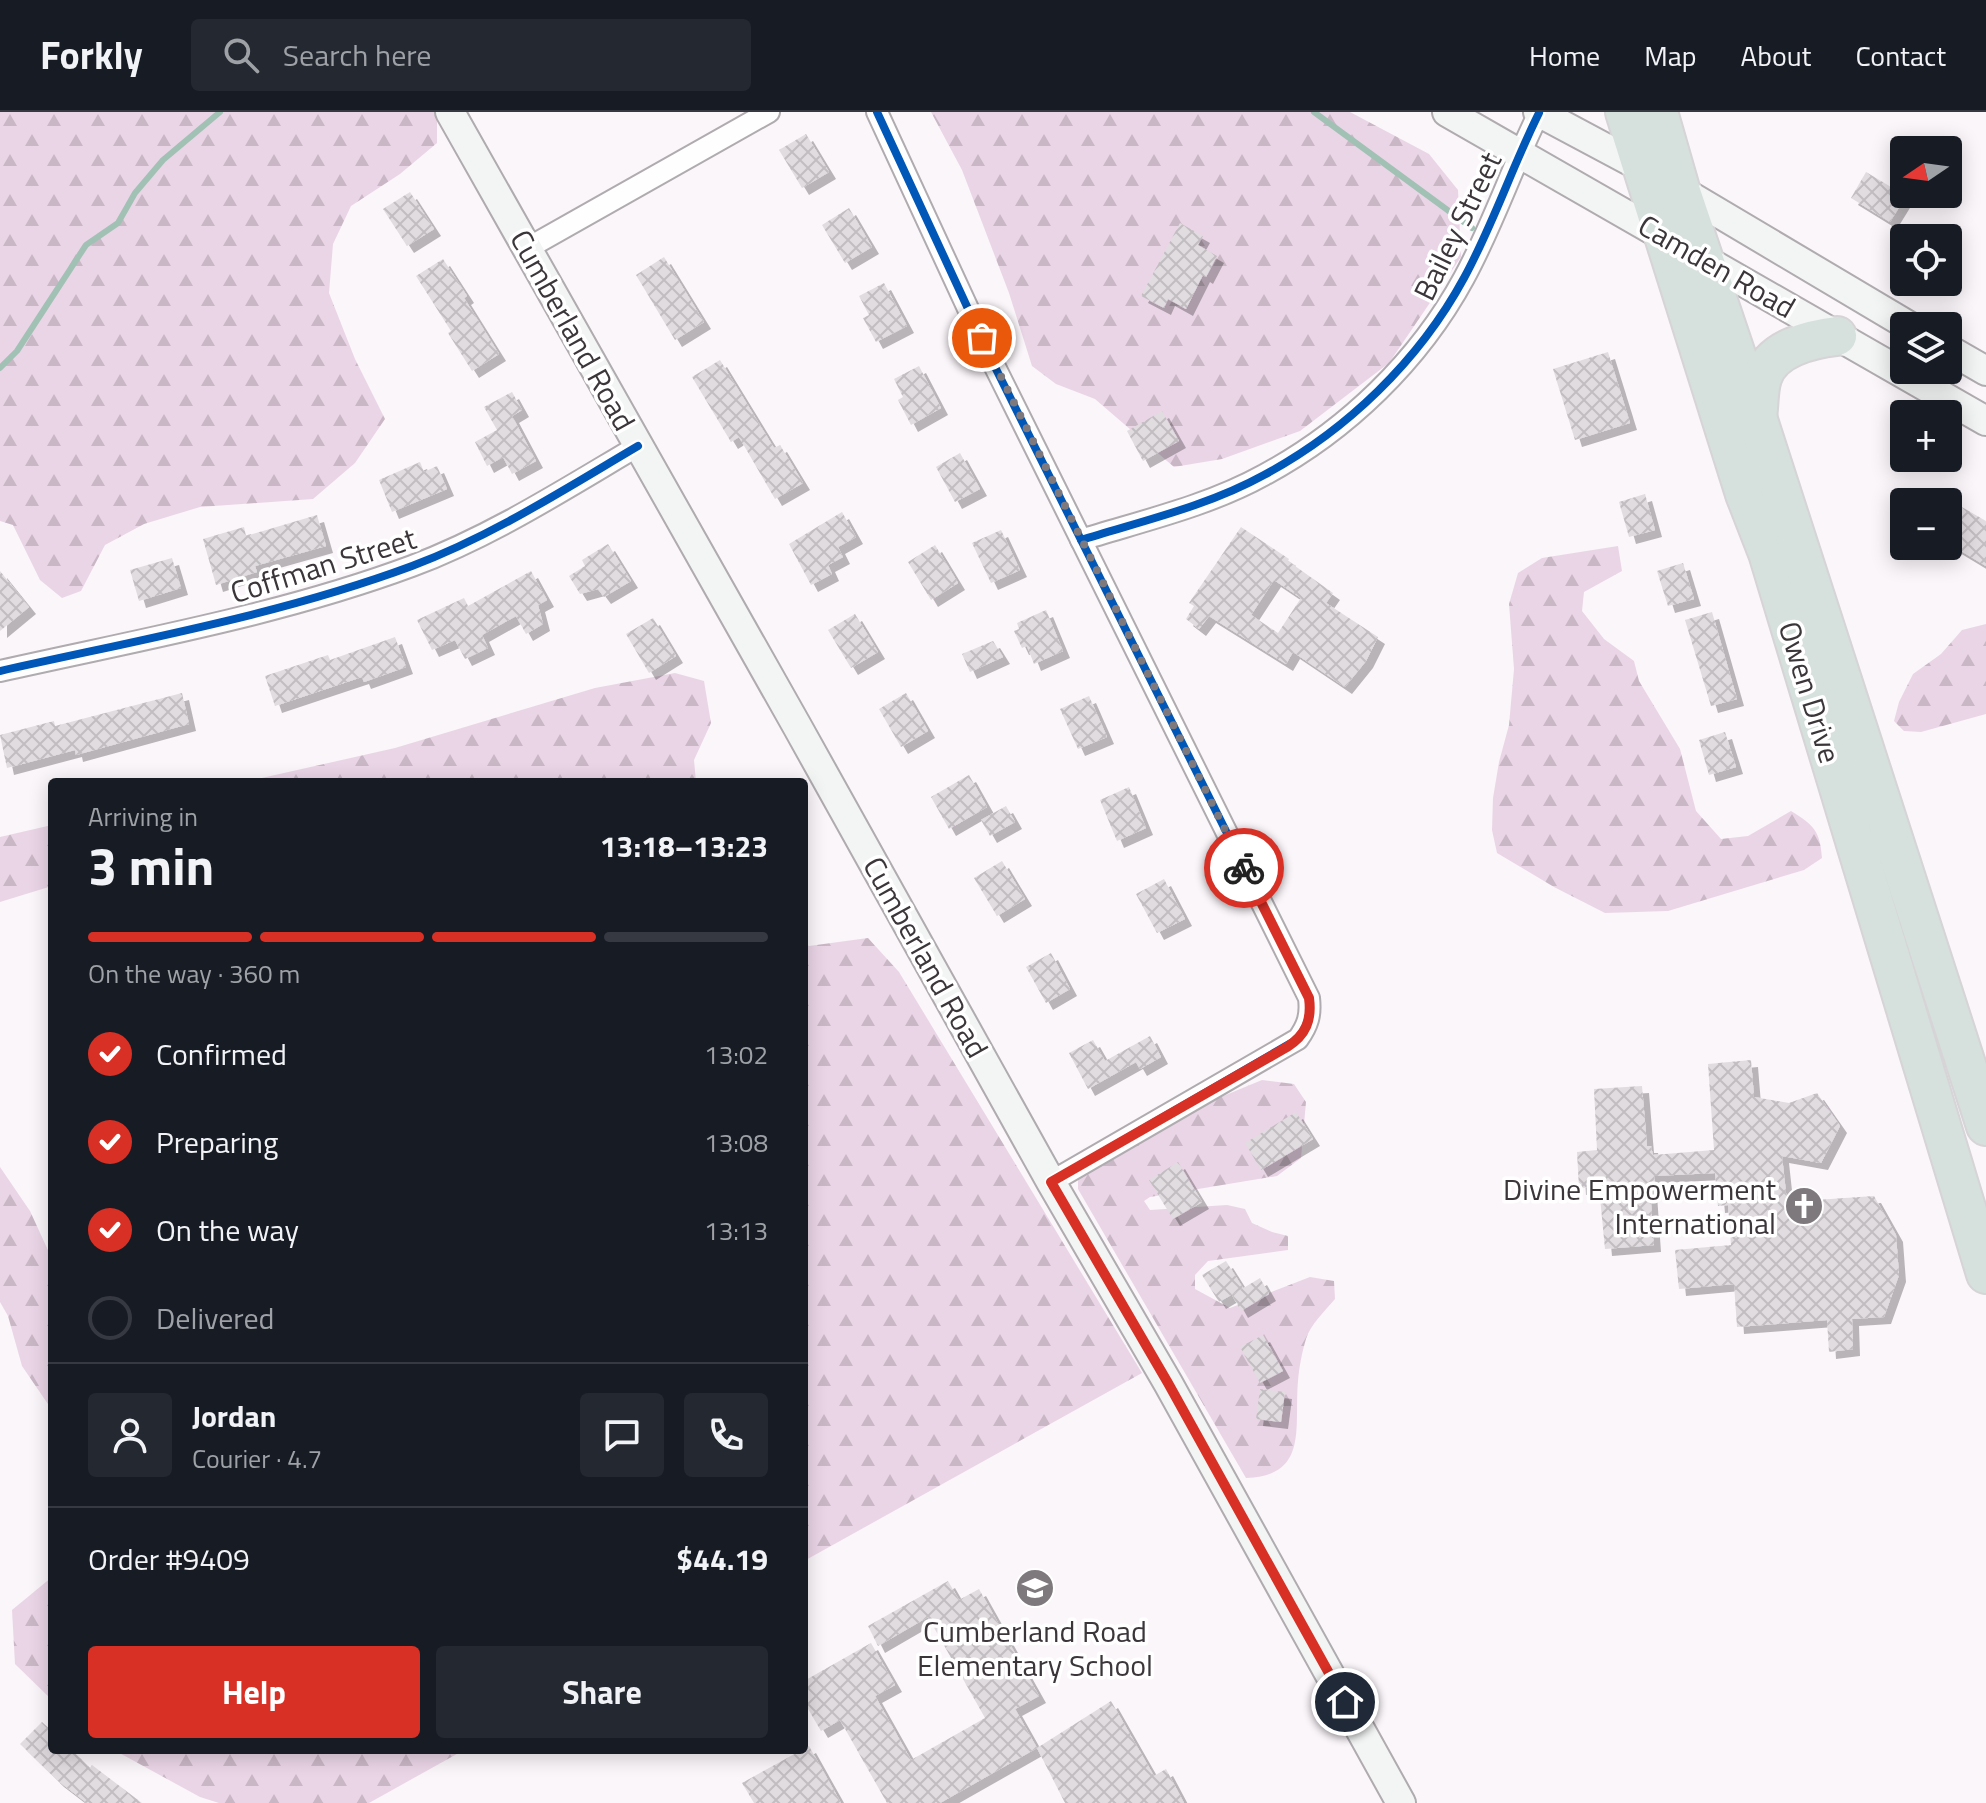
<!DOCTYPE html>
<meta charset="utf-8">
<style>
:root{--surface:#171b24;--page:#242831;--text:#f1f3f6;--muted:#9ea1a6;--line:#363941;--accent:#d93025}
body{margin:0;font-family:"Titillium Web",sans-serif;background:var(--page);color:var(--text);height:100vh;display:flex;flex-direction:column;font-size:30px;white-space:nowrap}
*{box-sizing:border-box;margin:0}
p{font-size:26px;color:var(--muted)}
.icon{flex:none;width:44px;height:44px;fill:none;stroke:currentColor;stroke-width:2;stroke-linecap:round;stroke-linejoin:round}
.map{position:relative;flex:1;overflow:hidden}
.drawer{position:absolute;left:48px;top:666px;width:760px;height:976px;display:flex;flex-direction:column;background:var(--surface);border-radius:8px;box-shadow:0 4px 20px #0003}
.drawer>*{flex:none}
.needle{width:52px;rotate:257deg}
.buttons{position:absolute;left:1890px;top:24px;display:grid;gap:16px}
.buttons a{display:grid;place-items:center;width:72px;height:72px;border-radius:8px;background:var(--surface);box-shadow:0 4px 20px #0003;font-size:40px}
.pin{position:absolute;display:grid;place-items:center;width:68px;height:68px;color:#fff;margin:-34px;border:4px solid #fff;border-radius:50%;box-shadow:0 2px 8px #0007}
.courier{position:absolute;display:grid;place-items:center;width:80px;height:80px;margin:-40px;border:6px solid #d93025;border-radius:50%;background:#fff;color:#222;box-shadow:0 2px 10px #0007}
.headline em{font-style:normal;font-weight:700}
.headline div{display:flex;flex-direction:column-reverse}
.headline{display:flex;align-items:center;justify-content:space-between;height:136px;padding:0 40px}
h1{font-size:52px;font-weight:700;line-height:60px}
.bar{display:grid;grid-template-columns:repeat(4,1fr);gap:12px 8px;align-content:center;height:96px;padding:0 40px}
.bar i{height:10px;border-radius:6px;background:var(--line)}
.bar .selected{background:var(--accent)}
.bar p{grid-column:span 4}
.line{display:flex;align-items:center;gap:20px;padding:0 40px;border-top:2px solid var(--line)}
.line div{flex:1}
.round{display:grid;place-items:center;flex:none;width:84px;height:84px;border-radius:8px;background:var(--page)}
ol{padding:0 40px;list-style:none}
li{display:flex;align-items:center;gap:24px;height:88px}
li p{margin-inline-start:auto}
li .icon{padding:8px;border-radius:50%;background:var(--accent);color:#fff;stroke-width:4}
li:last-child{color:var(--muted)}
li i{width:44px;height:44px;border:4px solid var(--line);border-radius:50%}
.button{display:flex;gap:16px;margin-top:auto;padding:16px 40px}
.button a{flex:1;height:92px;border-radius:8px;background:var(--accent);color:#fff;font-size:32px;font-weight:700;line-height:92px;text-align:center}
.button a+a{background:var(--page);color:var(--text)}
header{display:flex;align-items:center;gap:48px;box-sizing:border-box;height:112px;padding:0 40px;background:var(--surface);border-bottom:2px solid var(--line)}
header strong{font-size:38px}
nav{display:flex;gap:44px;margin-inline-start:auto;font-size:28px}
.search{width:560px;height:72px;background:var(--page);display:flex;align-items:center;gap:20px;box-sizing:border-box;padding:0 28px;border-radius:8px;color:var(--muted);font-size:30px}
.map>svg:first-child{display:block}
.forest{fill:url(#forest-firs)}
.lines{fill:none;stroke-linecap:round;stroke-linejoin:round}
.stream{stroke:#a2c1b5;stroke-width:6}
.building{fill:url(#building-cross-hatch);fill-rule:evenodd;filter:url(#shadow)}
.street-casing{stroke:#afabaf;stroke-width:24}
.secondary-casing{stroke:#afabaf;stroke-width:32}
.highway-casing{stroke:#d6d4d6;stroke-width:42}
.street{stroke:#fefefe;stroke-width:20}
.secondary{stroke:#f2f5f4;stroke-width:28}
.highway{stroke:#d6e0dd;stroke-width:38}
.cycleway-casing{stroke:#fff;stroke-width:13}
.cycleway{stroke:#0057b8;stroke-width:8}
.done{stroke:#7e797d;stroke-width:8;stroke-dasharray:0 14.4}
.route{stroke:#d93025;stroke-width:10}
.labels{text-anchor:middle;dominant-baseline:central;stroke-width:7;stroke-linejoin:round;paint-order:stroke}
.street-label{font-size:30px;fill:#3b363a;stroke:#fff}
.poi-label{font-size:30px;fill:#3b363a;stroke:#fff;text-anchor:end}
</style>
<header>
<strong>Forkly</strong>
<div class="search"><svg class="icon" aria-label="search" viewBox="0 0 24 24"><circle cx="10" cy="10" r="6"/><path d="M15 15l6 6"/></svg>Search here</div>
<nav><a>Home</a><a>Map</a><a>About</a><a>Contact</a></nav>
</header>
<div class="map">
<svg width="1986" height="1691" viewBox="0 0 1986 1691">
<defs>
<pattern id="forest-firs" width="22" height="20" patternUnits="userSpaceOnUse" patternTransform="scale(2)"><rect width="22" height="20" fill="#ead5e6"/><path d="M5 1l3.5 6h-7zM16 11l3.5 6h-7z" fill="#cab7c6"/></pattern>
<pattern id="building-cross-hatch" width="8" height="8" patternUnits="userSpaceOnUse" patternTransform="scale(2)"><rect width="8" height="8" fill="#e1dce0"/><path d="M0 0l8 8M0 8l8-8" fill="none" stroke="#c2bdc1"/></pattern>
<filter id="shadow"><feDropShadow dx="7" dy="7" stdDeviation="0" flood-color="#0004"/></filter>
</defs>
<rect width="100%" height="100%" fill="#fbf6fa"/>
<g class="forest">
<path d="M0,0H437V31L400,62L351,94L333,132L329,181L355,247L385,307L355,351L313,387L200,395L144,412L105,433L81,479L62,486L40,468L13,413L0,409Z"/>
<path d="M931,0H1350L1429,42L1458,78L1461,145L1389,251L1300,319L1222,347L1174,355L1095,287L1056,272L1032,254L1009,181L962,58Z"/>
<path d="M1618,434L1622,459L1584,480L1582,499L1604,527L1634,549L1639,569L1680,637L1696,699L1721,727L1748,724L1791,699C1814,713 1820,719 1822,746L1804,758L1668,799L1605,801L1554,775L1497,741L1492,718L1493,686L1499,650L1509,613L1514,557L1509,492L1518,461L1542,446Z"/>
<path d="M1986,512V602L1921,620L1904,619L1894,609L1899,590L1913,562L1941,542L1962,518Z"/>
<path d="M675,561L704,569L711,611L694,648L696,670H244L395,636L595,576Z"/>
<path d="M52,713V774L0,790V725Z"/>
<path d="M868,826L899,860L1142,1261L804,1449V831L809,834Z"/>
<path d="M1262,968L1294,972L1306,990L1301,1046L1277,1064L1150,1085L1144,1089L1150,1098L1227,1093L1245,1097L1252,1111L1272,1120L1288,1124V1138L1208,1149L1195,1163V1177L1230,1196L1310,1165L1334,1169L1335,1187C1325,1199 1310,1213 1306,1227C1302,1240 1299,1256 1298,1269C1294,1315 1309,1364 1246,1366L1078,1077V1065L1204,992Z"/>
<path d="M0,1055L30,1099L52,1147V1298L22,1254L8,1204L0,1190Z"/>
<path d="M52,1465V1588L15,1552L12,1498Z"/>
<path d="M114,1638H464L369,1691H219L200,1685Z"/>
</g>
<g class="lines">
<g class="stream">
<path d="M1314,0L1472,116"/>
<path d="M0,256L17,239L86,133L118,111L135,81L163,48L220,0"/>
</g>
</g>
<g class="building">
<path d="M806,22L829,60L802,76L779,38Z"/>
<path d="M1866,60L1906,84L1890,110L1851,86Z"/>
<path d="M410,80L434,117L407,134L383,97Z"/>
<path d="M849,96L872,135L845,151L822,113Z"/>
<path d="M1180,111L1203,124L1198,133L1217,144L1206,165L1203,163L1186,197L1168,187L1164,196L1141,184Z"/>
<path d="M664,145L704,210L675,228L636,163Z"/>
<path d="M443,147L467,184L464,186L499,242L472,259L448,221L451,219L416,164Z"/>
<path d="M884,171L907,214L876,230L863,206L869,203L859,184Z"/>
<path d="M1608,240L1630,311L1575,328L1553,257Z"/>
<path d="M720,248L774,336L780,333L803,371L775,387L739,325L731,330L692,265Z"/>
<path d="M919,254L941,296L911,313L898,288L903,285L894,267Z"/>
<path d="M512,280L522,298L512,304L536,349L512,362L503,345L487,354L475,330L497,318L484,295Z"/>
<path d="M1162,299L1179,329L1143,349L1127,319Z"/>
<path d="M960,341L980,377L955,390L936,355Z"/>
<path d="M420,350L424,360L437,354L447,377L392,400L379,368Z"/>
<path d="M1645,382L1655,418L1629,425L1619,390Z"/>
<path d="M1948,387L1986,409V454L1948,431Z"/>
<path d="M842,400L856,425L838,435L843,445L828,453L832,462L811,473L789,432Z"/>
<path d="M317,403L326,434L255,454L257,460L216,473L203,427L244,415L246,424Z"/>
<path d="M1241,415L1289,447L1288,449L1333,481L1326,491L1378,525L1366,549L1345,575L1293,540L1286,552L1209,504L1199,517L1186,507L1194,494L1189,491ZM1274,468L1301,486L1278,521L1251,503Z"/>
<path d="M1001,418L1020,458L991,471L972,431Z"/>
<path d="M608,432L631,469L604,485L598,477L580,482L569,464L585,454L582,448Z"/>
<path d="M935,433L958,471L931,488L908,450Z"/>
<path d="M172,446L181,476L139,489L130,458Z"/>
<path d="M1683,451L1694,487L1668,494L1657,459Z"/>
<path d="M0,459L29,495L0,519Z"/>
<path d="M531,459L547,488L538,493L543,512L526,522L516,504L482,523L488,536L465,547L455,528L432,538L417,508L464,486L468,494Z"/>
<path d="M1046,498L1063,539L1034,552L1027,534L1022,536L1014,519L1019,517L1017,511Z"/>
<path d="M1712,500L1737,587L1711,594L1685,508Z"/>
<path d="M855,502L878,540L851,556L828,518Z"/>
<path d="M653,506L676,544L649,561L626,522Z"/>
<path d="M395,525L406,555L364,570L362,565L275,594L265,564L328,543L330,548Z"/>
<path d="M993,529L1003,545L970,560L962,542Z"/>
<path d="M182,581L189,612L76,643L75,638L7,656L0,623L54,609L55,614Z"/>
<path d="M906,581L928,619L901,635L879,597Z"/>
<path d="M1089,584L1107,625L1078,637L1060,597Z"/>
<path d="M1725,620L1736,655L1709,663L1699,628Z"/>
<path d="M969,663L987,695L949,717L931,685Z"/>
<path d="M1129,675L1146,716L1117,729L1100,688Z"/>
<path d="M1006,694L1015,710L990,724L981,708Z"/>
<path d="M1002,749L1025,787L997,804L974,766Z"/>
<path d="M1164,767L1185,807L1157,821L1136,782Z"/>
<path d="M1051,841L1070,877L1046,891L1026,855Z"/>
<path d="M1150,924L1161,945L1140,957L1136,950L1088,977L1069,941L1093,928L1105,949Z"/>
<path d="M1751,948L1754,985L1789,991L1817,981L1840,1014L1821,1051L1782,1044L1787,1090L1874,1084L1896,1123L1899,1163L1884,1205L1852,1207L1853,1237L1829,1240L1827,1208L1737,1215L1734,1172L1679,1177L1675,1138L1731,1133L1728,1093L1718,1094L1715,1061L1654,1064L1655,1074L1650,1076L1654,1133L1605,1137L1599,1075L1579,1076L1577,1040L1597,1038L1594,977L1642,974L1647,1034H1651L1653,1043L1714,1038L1708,952Z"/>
<path d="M1296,1000L1313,1027L1261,1058L1245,1031Z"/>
<path d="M1178,1050L1202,1090L1173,1107L1149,1068Z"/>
<path d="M1226,1149L1243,1176L1219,1190L1202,1163Z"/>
<path d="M1260,1166L1269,1182L1241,1199L1232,1183Z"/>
<path d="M1263,1223L1283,1259L1260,1271L1240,1235Z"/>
<path d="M1260,1277L1285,1280L1281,1310L1256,1307Z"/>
<path d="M948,1469L959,1488L979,1477L1039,1584L1015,1597L1037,1636L940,1691H887L840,1608L821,1619L804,1590V1569L871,1531L895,1573L875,1584L911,1648L985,1606L928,1505L878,1534L868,1514Z"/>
<path d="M1111,1589L1154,1664L1166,1657L1184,1691H1065L1037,1636Z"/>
<path d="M42,1610L52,1619V1638H72L90,1656L92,1653L142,1691H87L57,1668L20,1632Z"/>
<path d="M809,1634L841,1691H754L742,1671Z"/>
</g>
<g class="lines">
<defs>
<g id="street">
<path d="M877,0L995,255L1309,886C1311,903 1308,913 1298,927L1051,1070"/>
<path d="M528,136L769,0"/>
<path d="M1081,428C1142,409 1208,394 1264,363C1346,319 1419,249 1464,166C1493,113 1512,55 1539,1"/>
<path d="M0,559C138,528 280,503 412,454C492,424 565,377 638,334"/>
</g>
<g id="secondary">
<path d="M450,0L797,614L1051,1070L1168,1271L1401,1691"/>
<path d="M1447,0L1986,309"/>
<path d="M1538,0L1643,56L1909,214"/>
<path d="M1948,237L1986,259"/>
</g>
<g id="highway">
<path d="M1625,0L1745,382L1768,441L1986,1162"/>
<path d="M1658,0L1681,80L1757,305L1986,1014"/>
<path d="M1757,305C1759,293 1758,278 1762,266C1771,236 1811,227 1837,224"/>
</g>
</defs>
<use href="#street" class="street-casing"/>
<use href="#secondary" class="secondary-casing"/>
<use href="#highway" class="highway-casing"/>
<use href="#street" class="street"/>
<use href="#secondary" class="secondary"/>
<use href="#highway" class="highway"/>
<defs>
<g id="cycleway">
<path d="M877,0L995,255L1309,886C1311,903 1308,913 1298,927L1051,1070"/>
<path d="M1081,428C1142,409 1208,394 1264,363C1346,319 1419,249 1464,166C1493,113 1512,55 1539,1"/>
<path d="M0,559C138,528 280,503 412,454C492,424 565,377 638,334"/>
</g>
</defs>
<use href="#cycleway" class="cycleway-casing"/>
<use href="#cycleway" class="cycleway"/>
</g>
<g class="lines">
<path class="done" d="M982,226L1244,756"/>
<path class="route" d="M1244,756L1309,886C1312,908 1306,923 1287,935L1051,1070L1168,1271L1345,1590"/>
</g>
<defs>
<symbol id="church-disc" viewBox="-11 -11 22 22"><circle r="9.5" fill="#7e797d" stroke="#fff"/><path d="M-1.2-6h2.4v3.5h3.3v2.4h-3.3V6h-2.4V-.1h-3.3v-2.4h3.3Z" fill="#fff"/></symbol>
<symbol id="school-disc" viewBox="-11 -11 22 22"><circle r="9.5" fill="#7e797d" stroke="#fff"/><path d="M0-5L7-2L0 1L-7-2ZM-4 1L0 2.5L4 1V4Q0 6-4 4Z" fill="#fff"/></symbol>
</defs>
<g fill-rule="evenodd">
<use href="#church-disc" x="1782" y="1072" width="44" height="44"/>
<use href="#school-disc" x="1013" y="1454" width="44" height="44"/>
</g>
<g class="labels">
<g class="street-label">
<text transform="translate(1457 114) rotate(-64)">Bailey Street</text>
<text transform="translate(1717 154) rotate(30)">Camden Road</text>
<text transform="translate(573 218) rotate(61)">Cumberland Road</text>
<text transform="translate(323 453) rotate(-17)">Coffman Street</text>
<text transform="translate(1810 580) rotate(73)">Owen Drive</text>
<text transform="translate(926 845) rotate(61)">Cumberland Road</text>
</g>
<g class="poi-label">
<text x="1776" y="1077">Divine Empowerment<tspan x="1776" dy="34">International</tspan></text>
<text x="1035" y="1519" text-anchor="middle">Cumberland Road<tspan x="1035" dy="34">Elementary School</tspan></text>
</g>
</g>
</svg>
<div class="buttons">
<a><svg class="needle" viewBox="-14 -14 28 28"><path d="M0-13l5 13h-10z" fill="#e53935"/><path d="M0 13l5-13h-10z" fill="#9ea1a6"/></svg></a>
<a><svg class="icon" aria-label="locate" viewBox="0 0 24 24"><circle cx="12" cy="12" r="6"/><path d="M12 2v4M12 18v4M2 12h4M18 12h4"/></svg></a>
<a><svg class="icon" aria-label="layers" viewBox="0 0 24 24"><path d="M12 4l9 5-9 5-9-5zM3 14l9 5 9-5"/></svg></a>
<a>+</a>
<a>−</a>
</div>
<div class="pin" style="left:982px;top:226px;background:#ea580c"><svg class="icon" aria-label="bag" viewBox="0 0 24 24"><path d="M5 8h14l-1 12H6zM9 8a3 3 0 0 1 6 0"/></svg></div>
<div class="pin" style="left:1345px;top:1590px;background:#1f2937"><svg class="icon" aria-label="home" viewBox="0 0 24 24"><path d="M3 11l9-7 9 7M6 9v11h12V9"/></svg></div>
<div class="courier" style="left:1244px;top:756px"><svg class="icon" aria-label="bike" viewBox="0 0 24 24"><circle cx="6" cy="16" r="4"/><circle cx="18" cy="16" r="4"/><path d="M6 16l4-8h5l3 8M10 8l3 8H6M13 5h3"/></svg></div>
<section class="drawer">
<div class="headline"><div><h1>3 min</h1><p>Arriving in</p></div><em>13:18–13:23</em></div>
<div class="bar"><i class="selected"></i><i class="selected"></i><i class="selected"></i><i></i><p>On the way · 360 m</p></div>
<ol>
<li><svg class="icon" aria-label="check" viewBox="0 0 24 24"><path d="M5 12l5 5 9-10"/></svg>Confirmed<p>13:02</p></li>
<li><svg class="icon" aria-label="check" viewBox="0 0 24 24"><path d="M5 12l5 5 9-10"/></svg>Preparing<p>13:08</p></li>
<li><svg class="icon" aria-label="check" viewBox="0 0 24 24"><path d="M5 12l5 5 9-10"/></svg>On the way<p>13:13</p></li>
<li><i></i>Delivered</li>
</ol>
<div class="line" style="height:144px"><a class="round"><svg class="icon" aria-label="person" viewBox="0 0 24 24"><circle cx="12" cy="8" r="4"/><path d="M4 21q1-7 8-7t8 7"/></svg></a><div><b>Jordan</b><p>Courier · 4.7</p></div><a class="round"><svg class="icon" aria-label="chat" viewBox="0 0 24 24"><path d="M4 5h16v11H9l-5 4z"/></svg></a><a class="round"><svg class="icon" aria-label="phone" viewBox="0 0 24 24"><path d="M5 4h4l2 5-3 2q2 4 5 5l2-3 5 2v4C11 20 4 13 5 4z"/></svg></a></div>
<div class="line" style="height:104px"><div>Order #9409</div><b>$44.19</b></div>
<div class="button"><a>Help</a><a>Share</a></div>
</section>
</div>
